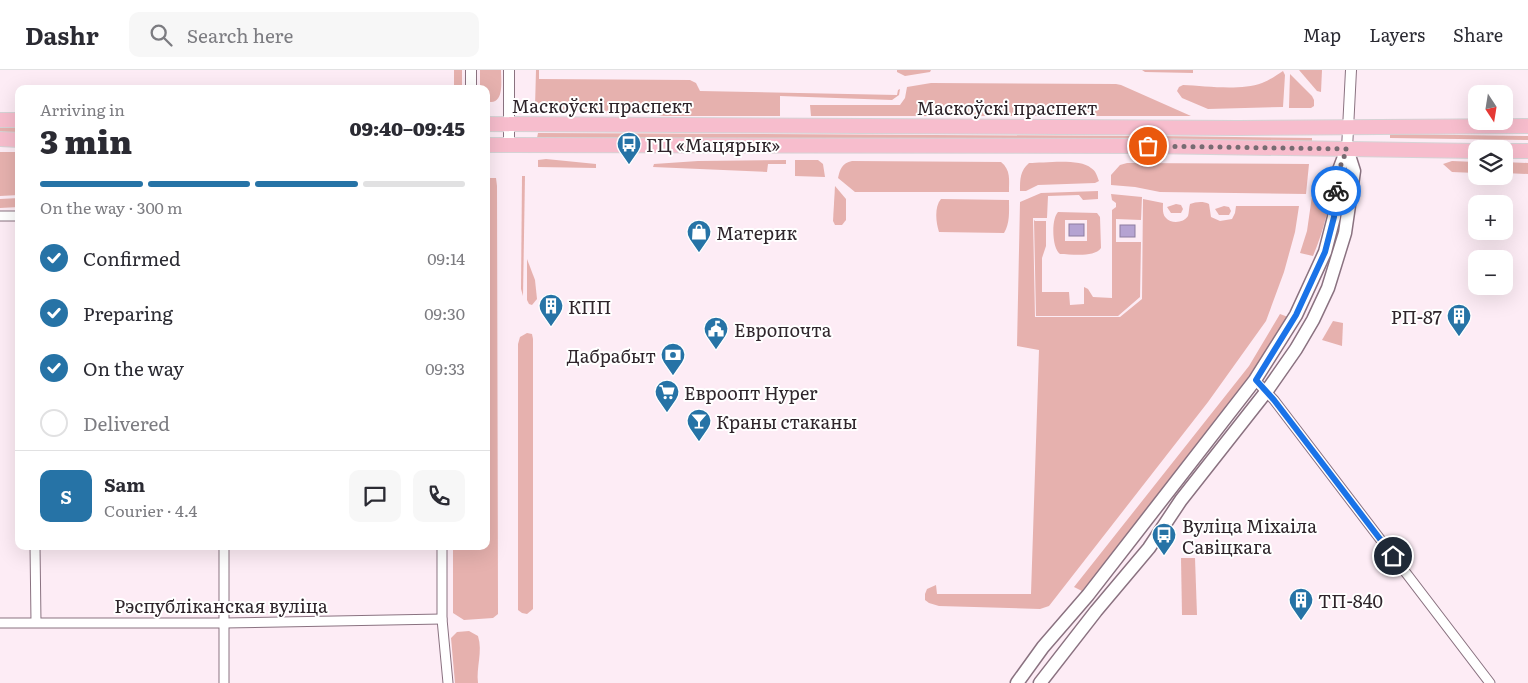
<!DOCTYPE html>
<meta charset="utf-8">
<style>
:root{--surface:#fff;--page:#f7f7f7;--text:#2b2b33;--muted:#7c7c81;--line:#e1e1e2;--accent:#2673a6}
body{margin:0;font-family:Literata,serif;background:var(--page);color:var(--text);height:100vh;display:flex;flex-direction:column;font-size:19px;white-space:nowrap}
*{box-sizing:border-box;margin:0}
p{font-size:16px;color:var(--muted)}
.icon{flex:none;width:28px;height:28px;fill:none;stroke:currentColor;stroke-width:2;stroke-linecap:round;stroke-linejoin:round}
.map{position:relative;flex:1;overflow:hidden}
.panel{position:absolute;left:15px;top:15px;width:475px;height:465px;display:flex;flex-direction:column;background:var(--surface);border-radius:10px;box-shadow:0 5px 20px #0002}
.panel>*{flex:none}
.needle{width:32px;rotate:168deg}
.buttons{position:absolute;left:1468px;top:15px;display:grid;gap:10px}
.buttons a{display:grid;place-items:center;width:45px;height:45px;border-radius:10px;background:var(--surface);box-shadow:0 5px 20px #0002;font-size:25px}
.pin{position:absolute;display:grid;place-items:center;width:42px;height:42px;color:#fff;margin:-21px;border:2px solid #fff;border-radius:50%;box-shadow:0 1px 5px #0007}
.courier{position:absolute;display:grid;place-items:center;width:50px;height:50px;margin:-25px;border:4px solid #1a73e8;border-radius:50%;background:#fff;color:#222;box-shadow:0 1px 6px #0007}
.summary em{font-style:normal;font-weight:800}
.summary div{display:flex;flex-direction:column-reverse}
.summary{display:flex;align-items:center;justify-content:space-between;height:85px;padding:0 25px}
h1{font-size:32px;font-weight:800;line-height:38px}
.bar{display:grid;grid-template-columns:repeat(4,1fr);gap:8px 5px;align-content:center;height:60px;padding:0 25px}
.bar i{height:6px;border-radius:4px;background:var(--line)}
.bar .active{background:var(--accent)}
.bar p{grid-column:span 4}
.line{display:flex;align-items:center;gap:12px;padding:0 25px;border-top:1px solid var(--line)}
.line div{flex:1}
.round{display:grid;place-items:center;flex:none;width:52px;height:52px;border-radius:10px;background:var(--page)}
ol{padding:0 25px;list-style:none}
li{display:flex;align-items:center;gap:15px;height:55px}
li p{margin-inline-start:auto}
li .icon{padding:5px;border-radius:50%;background:var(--accent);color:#fff;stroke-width:4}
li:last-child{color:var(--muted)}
li i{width:28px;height:28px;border:2px solid var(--line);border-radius:50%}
header{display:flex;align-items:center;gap:30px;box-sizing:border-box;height:70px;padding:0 25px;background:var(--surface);border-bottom:1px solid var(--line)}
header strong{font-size:24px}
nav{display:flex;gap:28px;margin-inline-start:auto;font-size:18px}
.search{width:350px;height:45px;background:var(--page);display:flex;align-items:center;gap:12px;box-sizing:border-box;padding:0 18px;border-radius:10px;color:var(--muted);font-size:19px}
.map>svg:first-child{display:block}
.green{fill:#e6b1ae;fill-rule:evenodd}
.water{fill:#b5a3d2;stroke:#8d7da0}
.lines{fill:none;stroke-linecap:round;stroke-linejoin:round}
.minor-casing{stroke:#8a7280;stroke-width:11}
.tertiary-casing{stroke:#8a7280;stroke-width:12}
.secondary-casing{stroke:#8a7280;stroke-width:15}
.primary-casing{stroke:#d5d3d5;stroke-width:16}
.minor{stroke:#fff;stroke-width:9}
.tertiary{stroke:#fff;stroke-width:10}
.secondary{stroke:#fff;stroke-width:12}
.primary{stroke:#f7bdcd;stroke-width:14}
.done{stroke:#776b72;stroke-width:5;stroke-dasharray:0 9}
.route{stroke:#1a73e8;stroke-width:6}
.labels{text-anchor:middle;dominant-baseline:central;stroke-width:4;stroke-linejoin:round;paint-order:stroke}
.street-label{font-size:18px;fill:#2f252b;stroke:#fff}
.poi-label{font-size:18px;fill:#2f252b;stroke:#fff;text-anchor:start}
</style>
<header>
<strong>Dashr</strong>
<div class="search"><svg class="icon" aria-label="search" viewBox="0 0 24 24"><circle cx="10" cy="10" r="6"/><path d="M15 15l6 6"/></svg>Search here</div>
<nav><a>Map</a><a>Layers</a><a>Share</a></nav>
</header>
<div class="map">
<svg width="1528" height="613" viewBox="0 0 1528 613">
<rect width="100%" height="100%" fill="#fdecf5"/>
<g class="green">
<rect x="454" y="0" width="8" height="19"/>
<path d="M480,0H501C501,11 505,37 486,31V19H480Z"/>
<path d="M536,0H539V9L690,10L696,13L700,21L897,25L898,20L900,19L899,25L892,30L780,26V46H664C621,38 578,44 535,37Z"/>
<path d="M897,0H931L930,2L905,6L897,2Z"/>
<path d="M1142,0H1193V3L1145,2Z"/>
<path d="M1299,0H1322L1321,22L1317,21Z"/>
<path d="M1283,1L1285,5L1283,37L1208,39L1182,28L1177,21L1179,17L1183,15C1206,16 1240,21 1262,13C1270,10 1277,5 1283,1Z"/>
<path d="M1290,4L1312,26L1314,30V36L1311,38H1289Z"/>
<path d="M931,13L1116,14L1121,15L1191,46H811L810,35H900L905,28L907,17Z"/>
<path d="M0,56H19V63L0,62Z"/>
<path d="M538,63L1143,66V70L537,68Z"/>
<path d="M1390,64L1528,66V70L1390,68Z"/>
<path d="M1160,66L1312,68V71L1160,70Z"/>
<path d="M0,82H19V125L0,126Z"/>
<path d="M546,89L596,94V98L538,97V90Z"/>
<path d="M786,90V94H768L767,102L653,97L654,94L698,91Z"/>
<path d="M795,90H818L823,94L825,107L795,106Z"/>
<path d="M852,91L1001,92C1011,100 1009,110 1009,122H855L838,108C840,99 842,93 852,91Z"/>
<path d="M1452,91L1476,92V103L1452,102L1443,94Z"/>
<path d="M1504,92L1528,93V104L1504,103Z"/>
<path d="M1029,93C1044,93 1080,88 1091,98C1096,101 1097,106 1099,111L1095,113L1038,115L1026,121H1020C1020,109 1020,101 1029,93Z"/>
<path d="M1127,93L1309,94L1306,124L1160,122L1135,117L1111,115V105L1120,95Z"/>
<path d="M1325,103L1332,104C1331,133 1324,160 1313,186L1300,183L1307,161L1314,112Z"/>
<path d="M522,106H525L523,226L521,219Z"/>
<path d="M486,108H496L497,116L498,544L493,548L464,550L453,543V476H486V453L488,450L486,452L488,372L486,364Z"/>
<path d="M835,116L846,129V150L842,155H835L833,151Z"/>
<path d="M1098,121V129L1083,130L1079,125L1048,126L1047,148H1033L1035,247H1120L1142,229L1143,129L1163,133C1163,138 1162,144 1166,148C1171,154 1184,153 1188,146C1189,143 1189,137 1190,134C1196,132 1203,131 1209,134L1211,147L1220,151L1232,149L1235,143L1236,136H1299L1295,162L1284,202L1266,251L1208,332L1049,536L1040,539L939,536L929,533L925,530V524L927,519L936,515L937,524H1031L1039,280L1017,276L1020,132L1041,123Z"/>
<path d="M1111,124L1142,127L1141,150L1116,149V172H1141L1140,227L1118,246H1036L1034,150L1035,151H1046V176L1042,188V222H1069L1070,235L1084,234V217L1088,219L1093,227L1112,228V140L1116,137V133L1112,130Z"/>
<path d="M19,128V137L0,138V129Z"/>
<path d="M941,129L1009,130C1009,142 1010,153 1004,163L939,162C936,153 934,137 941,129Z"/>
<path d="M1176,134L1181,135L1183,139L1181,143H1171L1167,137Z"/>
<path d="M1224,136L1229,137L1231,141L1229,145H1219L1215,139Z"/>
<path d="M1058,142L1097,143L1100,147L1101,178C1094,188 1071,184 1060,184C1052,179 1051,149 1058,142ZM1065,150H1087V171H1065Z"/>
<path d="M527,189L535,210L537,229L532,235L529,234L527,230Z"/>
<path d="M1280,244L1288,247L1257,301L1144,446L1082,521L1074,517L1249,296Z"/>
<path d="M1333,251L1343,253L1342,276L1322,270Z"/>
<path d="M527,263L532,264L533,269V539L527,544L522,543L518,540V274L520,267Z"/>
<path d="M1181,488H1195L1197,545H1182Z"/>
<path d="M469,561L478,566C483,582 476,597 478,613H455L451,568L457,562Z"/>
</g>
<g class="water">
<rect x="1069" y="154" width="15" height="12"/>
<rect x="1120" y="155" width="15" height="12"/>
</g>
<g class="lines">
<defs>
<g id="minor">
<path d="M0,146H19"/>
<path d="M1255,310L1274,330L1490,613"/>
<path d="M35,476L36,552"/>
<path d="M442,476V549L448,613"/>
<path d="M0,553H224L442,549"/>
<path d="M224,613V476"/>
</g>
<g id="tertiary">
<path d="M509,0V75"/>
<path d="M471,19V0"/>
<path d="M1347,79L1351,0"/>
</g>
<g id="secondary">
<path d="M1017,613L1043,577L1088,525L1255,310L1296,245L1325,182L1334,147L1339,100L1347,79"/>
<path d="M1040,613L1096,541L1149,478L1181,430L1266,322L1296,279L1313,250L1328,218L1345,163L1354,101L1347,79"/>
</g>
<g id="primary">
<path d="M0,50H19"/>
<path d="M486,54L1238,58L1528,56"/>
<path d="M0,69L19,70"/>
<path d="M486,75L1148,76L1476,81"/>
<path d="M1504,81H1528"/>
</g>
</defs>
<use href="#minor" class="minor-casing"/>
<use href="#tertiary" class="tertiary-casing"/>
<use href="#secondary" class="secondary-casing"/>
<use href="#primary" class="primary-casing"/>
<use href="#minor" class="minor"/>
<use href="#tertiary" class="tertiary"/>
<use href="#secondary" class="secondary"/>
<use href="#primary" class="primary"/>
</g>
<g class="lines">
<path class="done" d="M1148,76L1347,79L1339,100L1336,121"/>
<path class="route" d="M1336,121L1334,147L1325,182L1296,245L1256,310L1274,330L1393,486"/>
</g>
<defs>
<symbol id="bus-pin" viewBox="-11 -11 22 30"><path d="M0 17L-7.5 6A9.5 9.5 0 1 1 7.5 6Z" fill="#2673a6" stroke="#fff"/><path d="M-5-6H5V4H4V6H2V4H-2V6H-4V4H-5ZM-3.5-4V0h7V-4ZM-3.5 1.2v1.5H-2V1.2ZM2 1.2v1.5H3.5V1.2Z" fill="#fff"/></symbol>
<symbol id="shop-pin" viewBox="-11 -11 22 30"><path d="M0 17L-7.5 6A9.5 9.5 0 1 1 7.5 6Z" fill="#2673a6" stroke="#fff"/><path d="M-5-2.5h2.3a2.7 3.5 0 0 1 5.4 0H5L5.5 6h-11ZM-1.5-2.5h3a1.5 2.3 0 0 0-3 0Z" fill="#fff"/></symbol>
<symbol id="building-pin" viewBox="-11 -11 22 30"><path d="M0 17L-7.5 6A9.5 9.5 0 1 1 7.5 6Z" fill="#2673a6" stroke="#fff"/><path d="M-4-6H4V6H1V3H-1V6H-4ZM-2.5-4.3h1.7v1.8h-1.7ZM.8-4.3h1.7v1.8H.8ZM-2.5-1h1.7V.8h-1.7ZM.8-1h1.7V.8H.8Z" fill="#fff"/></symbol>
<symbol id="civic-pin" viewBox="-11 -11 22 30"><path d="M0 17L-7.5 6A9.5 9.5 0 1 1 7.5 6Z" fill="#2673a6" stroke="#fff"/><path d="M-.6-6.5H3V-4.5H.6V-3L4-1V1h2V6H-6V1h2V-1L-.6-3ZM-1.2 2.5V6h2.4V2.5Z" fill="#fff"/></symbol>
<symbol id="bank-pin" viewBox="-11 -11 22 30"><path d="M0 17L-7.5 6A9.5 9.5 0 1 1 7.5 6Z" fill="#2673a6" stroke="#fff"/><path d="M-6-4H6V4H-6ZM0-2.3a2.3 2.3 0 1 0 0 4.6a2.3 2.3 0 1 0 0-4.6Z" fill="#fff"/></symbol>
<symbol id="supermarket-pin" viewBox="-11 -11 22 30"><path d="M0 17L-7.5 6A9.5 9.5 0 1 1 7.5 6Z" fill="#2673a6" stroke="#fff"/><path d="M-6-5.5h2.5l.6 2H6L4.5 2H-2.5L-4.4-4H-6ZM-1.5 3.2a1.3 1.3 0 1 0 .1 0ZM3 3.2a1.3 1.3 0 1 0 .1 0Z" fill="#fff"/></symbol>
<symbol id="bar-pin" viewBox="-11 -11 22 30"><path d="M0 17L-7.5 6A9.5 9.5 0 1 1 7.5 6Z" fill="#2673a6" stroke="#fff"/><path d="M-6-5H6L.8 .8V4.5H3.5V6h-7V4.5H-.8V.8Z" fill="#fff"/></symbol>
</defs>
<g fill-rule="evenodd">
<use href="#bus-pin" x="615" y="60" width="28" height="38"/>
<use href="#shop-pin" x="685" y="148" width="28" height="38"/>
<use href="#building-pin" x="537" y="222" width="28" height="38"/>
<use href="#building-pin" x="1445" y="232" width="28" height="38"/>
<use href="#civic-pin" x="702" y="245" width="28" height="38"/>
<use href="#bank-pin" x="659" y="271" width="28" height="38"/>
<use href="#supermarket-pin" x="653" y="308" width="28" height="38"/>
<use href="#bar-pin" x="685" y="337" width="28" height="38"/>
<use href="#bus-pin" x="1150" y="451" width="28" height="38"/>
<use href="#building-pin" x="1287" y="516" width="28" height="38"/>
</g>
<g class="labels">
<g class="street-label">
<text x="602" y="35">Маскоўскі праспект</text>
<text x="1007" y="37">Маскоўскі праспект</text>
<text x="221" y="535">Рэспубліканская вуліца</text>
</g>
<g class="poi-label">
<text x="646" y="74">ГЦ «Мацярык»</text>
<text x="716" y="162">Материк</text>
<text x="568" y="236">КПП</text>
<text x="1442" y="246" text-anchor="end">РП-87</text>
<text x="734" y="259">Европочта</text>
<text x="656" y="285" text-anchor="end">Дабрабыт</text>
<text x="684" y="322">Евроопт Hyper</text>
<text x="716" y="351">Краны стаканы</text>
<text x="1182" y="455">Вуліца Міхаіла<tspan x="1182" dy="21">Савіцкага</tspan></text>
<text x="1318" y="530">ТП-840</text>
</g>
</g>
</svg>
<div class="buttons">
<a><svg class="needle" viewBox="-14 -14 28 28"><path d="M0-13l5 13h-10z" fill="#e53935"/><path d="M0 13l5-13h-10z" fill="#7c7c81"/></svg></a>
<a><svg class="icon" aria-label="layers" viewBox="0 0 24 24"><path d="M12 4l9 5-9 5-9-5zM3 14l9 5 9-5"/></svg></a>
<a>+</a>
<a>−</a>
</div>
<div class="pin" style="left:1148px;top:76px;background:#ea580c"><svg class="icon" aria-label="bag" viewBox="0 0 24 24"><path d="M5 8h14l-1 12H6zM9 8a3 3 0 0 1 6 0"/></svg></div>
<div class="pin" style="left:1393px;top:486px;background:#1f2937"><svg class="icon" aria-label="home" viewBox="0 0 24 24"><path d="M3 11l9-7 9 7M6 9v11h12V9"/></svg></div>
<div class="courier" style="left:1336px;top:121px"><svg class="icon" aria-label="bike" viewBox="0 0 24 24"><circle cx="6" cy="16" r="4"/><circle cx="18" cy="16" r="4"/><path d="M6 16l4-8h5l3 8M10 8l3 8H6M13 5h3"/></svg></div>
<section class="panel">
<div class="summary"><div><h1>3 min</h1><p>Arriving in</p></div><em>09:40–09:45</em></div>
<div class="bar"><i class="active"></i><i class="active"></i><i class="active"></i><i></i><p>On the way · 300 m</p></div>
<ol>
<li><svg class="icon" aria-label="check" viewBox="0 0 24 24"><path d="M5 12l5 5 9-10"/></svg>Confirmed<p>09:14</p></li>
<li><svg class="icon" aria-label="check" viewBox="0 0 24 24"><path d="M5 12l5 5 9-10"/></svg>Preparing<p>09:30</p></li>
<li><svg class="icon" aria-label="check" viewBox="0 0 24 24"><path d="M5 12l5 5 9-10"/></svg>On the way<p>09:33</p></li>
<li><i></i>Delivered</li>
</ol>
<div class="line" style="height:90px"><b class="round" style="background:var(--accent);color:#fff">S</b><div><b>Sam</b><p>Courier · 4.4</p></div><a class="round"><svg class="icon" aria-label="chat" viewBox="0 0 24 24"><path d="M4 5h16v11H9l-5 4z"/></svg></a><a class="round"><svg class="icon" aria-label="phone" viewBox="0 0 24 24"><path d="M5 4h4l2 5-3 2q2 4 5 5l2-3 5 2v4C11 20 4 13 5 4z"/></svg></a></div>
</section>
</div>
